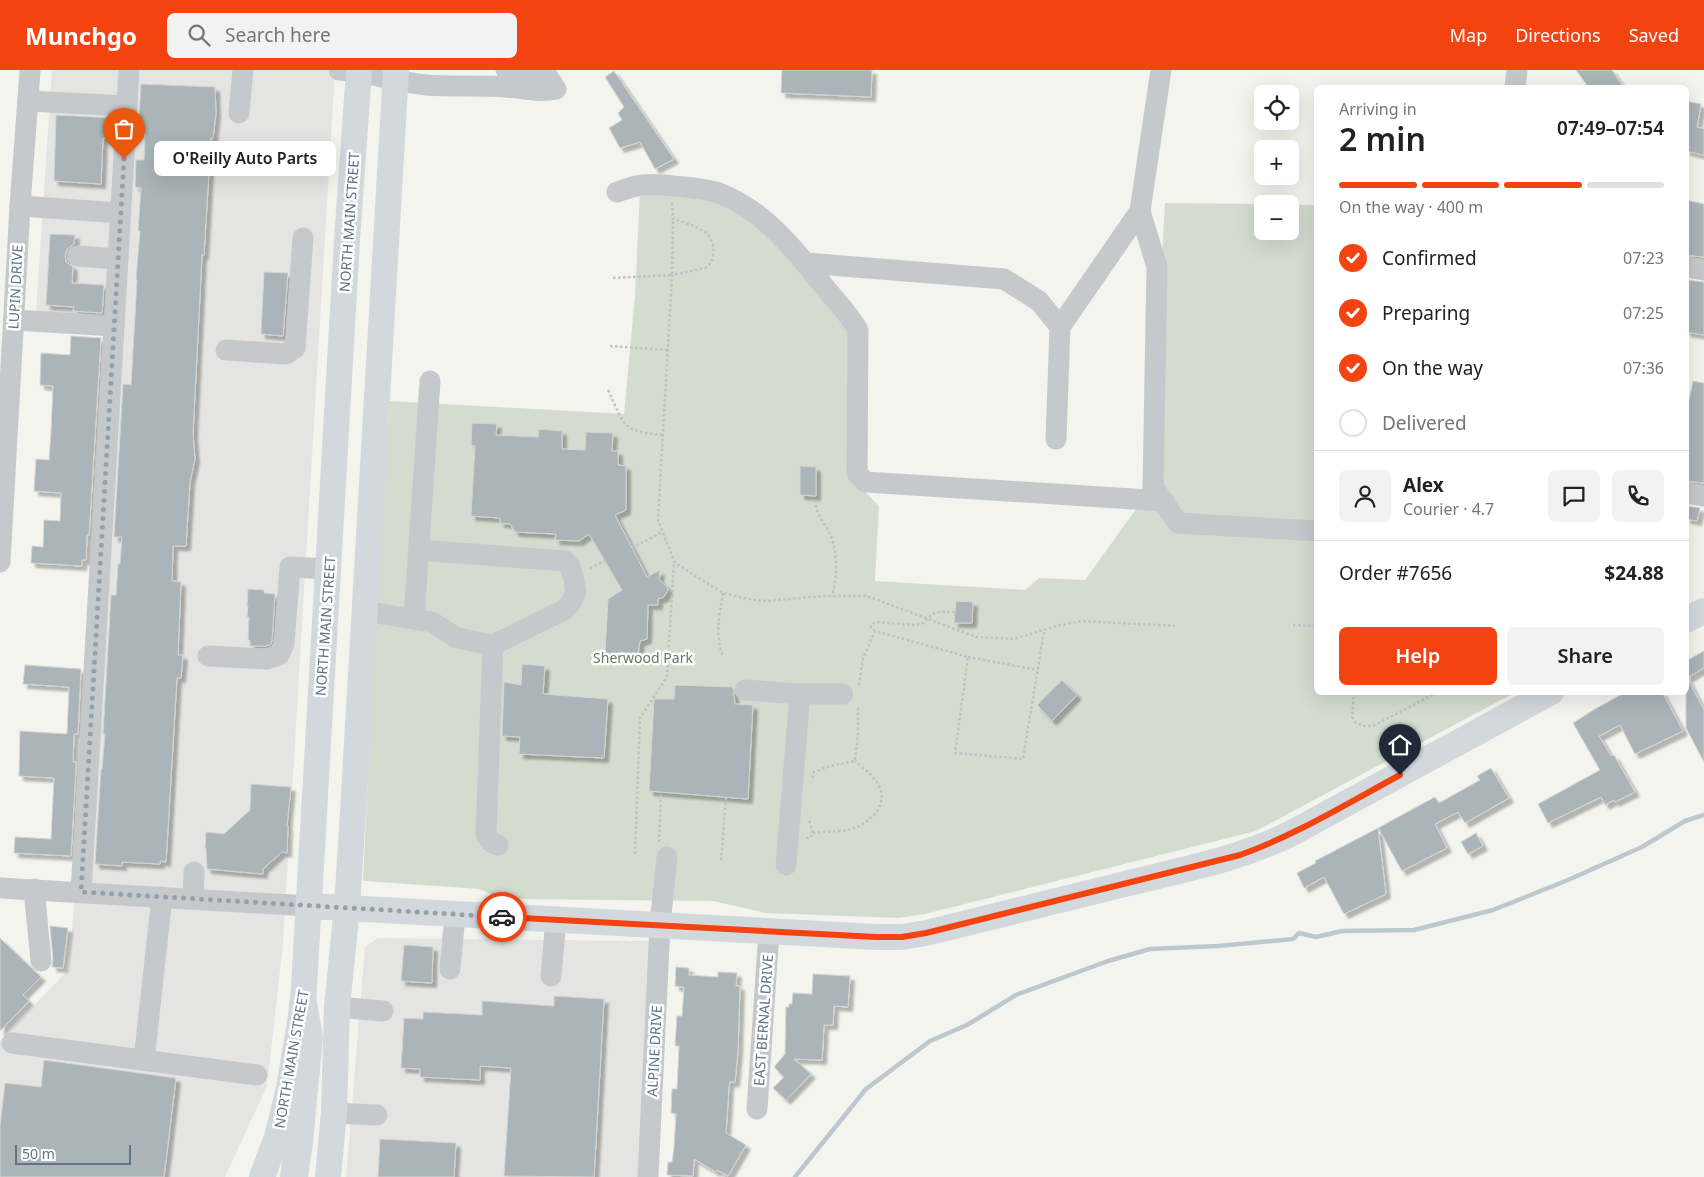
<!DOCTYPE html>
<meta charset="utf-8">
<style>
:root{--surface:#fff;--page:#f2f2f2;--text:#222;--muted:#767676;--line:#e0e0e0;--accent:#f34310}
body{margin:0;font-family:"Noto Sans",sans-serif;background:var(--page);color:var(--text);height:100vh;display:flex;flex-direction:column;font-size:19px;white-space:nowrap}
*{box-sizing:border-box;margin:0}
p{font-size:16px;color:var(--muted)}
.icon{flex:none;width:28px;height:28px;fill:none;stroke:currentColor;stroke-width:2;stroke-linecap:round;stroke-linejoin:round}
.map{position:relative;flex:1;overflow:hidden}
.sheet{position:absolute;left:1314px;top:15px;width:375px;height:610px;display:flex;flex-direction:column;background:var(--surface);border-radius:8px;box-shadow:0 5px 20px #0002}
.sheet>*{flex:none}
.tools{position:absolute;left:1254px;top:15px;display:grid;gap:10px}
.tools a{display:grid;place-items:center;width:45px;height:45px;border-radius:8px;background:var(--surface);box-shadow:0 5px 20px #0002;font-size:25px}
.scale{position:absolute;left:15px;bottom:12px;width:116px;box-sizing:border-box;padding-left:5px;border:2px solid #607483;border-top:0;font-size:14px;line-height:18px;white-space:nowrap;color:#607483;-webkit-text-stroke:4px #fff;paint-order:stroke}
.pin{position:absolute;display:grid;place-items:center;width:42px;height:42px;color:#fff;margin:-51px -21px;border-radius:50% 50% 50% 0;rotate:-45deg;box-shadow:0 0 5px #0007}
.pin .icon{rotate:45deg}
.courier{position:absolute;display:grid;place-items:center;width:50px;height:50px;margin:-25px;border:4px solid #f34310;border-radius:50%;background:#fff;color:#222;box-shadow:0 1px 6px #0007}
.bubble{position:absolute;height:35px;border-radius:8px;background:var(--surface);box-shadow:0 5px 20px #0002;font-size:16px;font-weight:600;line-height:35px;text-align:center}
.overview em{font-style:normal;font-weight:600}
.overview div{display:flex;flex-direction:column-reverse}
.overview{display:flex;align-items:center;justify-content:space-between;height:85px;padding:0 25px}
h1{font-size:32px;font-weight:600;line-height:38px}
.bar{display:grid;grid-template-columns:repeat(4,1fr);gap:8px 5px;align-content:center;height:60px;padding:0 25px}
.bar i{height:6px;border-radius:4px;background:var(--line)}
.bar .selected{background:var(--accent)}
.bar p{grid-column:span 4}
.line{display:flex;align-items:center;gap:12px;padding:0 25px;border-top:1px solid var(--line)}
.line div{flex:1}
.round{display:grid;place-items:center;flex:none;width:52px;height:52px;border-radius:8px;background:var(--page)}
ol{padding:0 25px;list-style:none}
li{display:flex;align-items:center;gap:15px;height:55px}
li p{margin-inline-start:auto}
li .icon{padding:5px;border-radius:50%;background:var(--accent);color:#fff;stroke-width:4}
li:last-child{color:var(--muted)}
li i{width:28px;height:28px;border:2px solid var(--line);border-radius:50%}
.primary-button{display:flex;gap:10px;margin-top:auto;padding:10px 25px}
.primary-button a{flex:1;height:58px;border-radius:8px;background:var(--accent);color:#fff;font-size:20px;font-weight:600;line-height:58px;text-align:center}
.primary-button a+a{background:var(--page);color:var(--text)}
header{display:flex;align-items:center;gap:30px;box-sizing:border-box;height:70px;padding:0 25px;background:var(--accent);color:#fff}
header strong{font-size:24px}
nav{display:flex;gap:28px;margin-inline-start:auto;font-size:18px}
.search{width:350px;height:45px;background:var(--page);display:flex;align-items:center;gap:12px;box-sizing:border-box;padding:0 18px;border-radius:8px;color:var(--muted);font-size:19px}
.map>svg:first-child{display:block}
.built{fill:#e4e5e3}
.green{fill:#d4dcd0}
.lines{fill:none;stroke-linecap:round;stroke-linejoin:round}
.stream{stroke:#bcc8cd;stroke-width:4.5}
.building{fill:#abb4b8;stroke:#d5d5d2;filter:url(#shadow)}
.path{stroke:#bec0c2;stroke-width:2.5;stroke-dasharray:2.5 2.5;stroke-linecap:butt}
.minor{stroke:#c6c9cc;stroke-width:21}
.major{stroke:#d2d8dc;stroke-width:26}
.highway{stroke:#d2d8dc;stroke-width:28}
.done{stroke:#94a1a9;stroke-width:5;stroke-dasharray:0 9}
.route{stroke:#f34310;stroke-width:6}
.labels{text-anchor:middle;dominant-baseline:central;stroke-width:5;stroke-linejoin:round;paint-order:stroke}
.street-label{font-size:14px;fill:#607483;stroke:#fff}
.park-label{font-size:14px;fill:#657a5f;stroke:#fff}
</style>
<header>
<strong>Munchgo</strong>
<div class="search"><svg class="icon" aria-label="search" viewBox="0 0 24 24"><circle cx="10" cy="10" r="6"/><path d="M15 15l6 6"/></svg>Search here</div>
<nav><a>Map</a><a>Directions</a><a>Saved</a></nav>
</header>
<div class="map">
<svg width="1704" height="1107" viewBox="0 0 1704 1107">
<defs>
<filter id="shadow"><feDropShadow dx="4.5" dy="4.5" stdDeviation="1" flood-color="#0004"/></filter>
</defs>
<rect width="100%" height="100%" fill="#f4f4ef"/>
<g class="built">
<path d="M52,0H335L283,874L267,1016L225,1107H0V971L69,899L77,795L108,261L35,256Z"/>
<path d="M378,868L652,871L638,1107H346L365,877Z"/>
</g>
<path class="green" d="M640,120L736,122L850,264L852,409L879,436L875,511L1025,520L1039,508L1085,510L1149,421L1165,133L1262,134V161H1290V135H1316V622L1514,623L1256,761L925,844L899,848L766,843L713,831L505,829L479,819L363,811L377,510L390,331L624,344L635,226Z"/>
<g class="lines">
<path class="stream" d="M795,1107L866,1019L930,971L967,955L1016,925L1108,891L1150,879L1218,876L1293,869L1299,863L1316,867L1342,861L1414,860L1493,840L1568,810L1642,777L1685,751L1704,745"/>
</g>
<g class="building">
<path d="M782,0H872L871,27L781,23Z"/>
<path d="M1576,0H1612L1624,18H1589Z"/>
<path d="M614,1L674,89L655,99L640,72L620,78L609,58L622,50L618,43L624,37L605,7Z"/>
<path d="M141,14L215,17L216,43L213,68H211L204,185H202L193,364L195,389L190,412L186,476H173L172,511L181,512L178,585H183L181,608H177L166,792L160,791V794L122,792V796L95,794L101,699H102L105,664H103L111,525H116L118,494H120L122,467H114L123,314L131,315L137,210L136,209L140,161H138L141,118L135,117L136,90H144L145,64H138Z"/>
<path d="M1686,31L1701,34L1697,57L1704,59V85L1686,81Z"/>
<path d="M56,45L114,48L112,69L103,68L101,114L54,111Z"/>
<path d="M1686,130L1704,134V187L1686,185Z"/>
<path d="M50,164L75,165L74,174L67,179L65,186L66,192L73,197L72,213L104,215L102,243L73,241L74,237L46,235Z"/>
<path d="M264,202L288,203L283,266L261,264Z"/>
<path d="M1686,210L1704,212V265L1686,262Z"/>
<path d="M71,266L101,268L89,465H87L86,490H82V496L31,493L32,476L43,477L44,450L60,451L61,423L34,421L36,389L49,390L51,361L53,316L40,315L41,283L70,285Z"/>
<path d="M1693,311L1704,313V413L1686,411V344Z"/>
<path d="M472,353L497,354L496,365L538,367L539,359L562,361V379L585,380L586,362L613,363L612,381H618V395L626,396V440L615,445L647,507L660,500L659,509L667,517L668,520L664,527L658,529V535H648L647,569L640,571L638,584L605,583L608,529L622,520L589,464L579,471L555,470L556,464L515,462L510,454L500,453V448L471,446L475,376L471,375Z"/>
<path d="M800,396L816,397V426L800,425Z"/>
<path d="M1686,436L1700,438L1697,451L1686,449Z"/>
<path d="M248,519L264,520V523L275,524L272,571L270,575L265,576H250V570H248L249,547H247L248,536H247Z"/>
<path d="M956,531L973,532L972,553H954Z"/>
<path d="M1704,581V598L1687,608L1704,640V692L1686,658V591Z"/>
<path d="M522,594L545,596L543,624L608,629L604,688L519,684L520,667L502,666L504,612L521,615Z"/>
<path d="M25,595L81,599L78,664H74L73,692H76V697L71,786L14,783L15,767L51,769L54,708L19,706L20,661L67,664L69,617L23,614Z"/>
<path d="M1062,610L1077,625L1052,651L1037,635Z"/>
<path d="M675,615L733,617L735,634L753,635L748,729L649,721L654,629H674Z"/>
<path d="M1626,622H1662L1683,661L1635,684L1620,655L1599,666L1611,686L1614,685L1635,722L1615,732L1614,730L1605,735L1601,727L1548,753L1538,734L1600,700L1573,653L1595,639Z"/>
<path d="M1491,698L1509,728L1465,753L1458,742L1435,754L1447,778L1402,801L1378,758L1435,727L1439,733L1480,710L1477,706Z"/>
<path d="M251,714L291,717L287,756H288L287,783L282,782L263,799V804L207,799L206,778H205L206,762L224,764L250,740Z"/>
<path d="M1378,758L1386,824L1344,844L1324,807L1304,818L1297,803L1316,793L1315,791Z"/>
<path d="M1476,763L1483,776L1468,784L1461,772Z"/>
<path d="M50,856L68,858L63,898L52,897L53,890Z"/>
<path d="M0,868L41,907L23,925L29,931L0,961Z"/>
<path d="M404,875L433,877L432,913L401,911Z"/>
<path d="M676,897L689,898V905L718,907V902L737,903L736,916H740L738,981L735,1012H730L729,1016L726,1063L746,1075L728,1106L717,1100L716,1102L694,1089L693,1106L667,1105L668,1092H672L674,1078L676,1044L671,1043L672,1019H677L679,976H675L677,946H682L684,917L675,916Z"/>
<path d="M813,904L850,906L848,937L834,936L833,955H824L822,990L794,989L811,1004L786,1030L773,1018L784,1007L774,997L785,984L786,937H789V934H792L793,923L812,924Z"/>
<path d="M554,926L604,929L594,1107L504,1106L511,998L480,996V1010L420,1007V999L401,998L404,948L423,949V942L482,945V931L554,936Z"/>
<path d="M44,990L176,1008L164,1107H0V1056L5,1013L41,1017Z"/>
<path d="M380,1069L456,1073L454,1107H378Z"/>
</g>
<g class="lines">
<g class="path">
<path d="M672,133L673,149C692,155 717,160 713,185C712,192 710,195 705,198L672,205L658,450L674,491L678,495L723,523L748,529L764,531L824,526H867L976,567L1014,569L1056,556L1081,551L1175,556"/>
<path d="M613,208L672,205L673,149"/>
<path d="M610,276L668,280"/>
<path d="M608,320C625,355 620,361 662,365"/>
<path d="M816,430C814,444 826,454 831,466C838,485 837,507 832,526"/>
<path d="M632,478L662,462"/>
<path d="M590,498L605,491"/>
<path d="M723,523C719,547 715,563 723,587"/>
<path d="M955,542C941,542 933,539 924,553L916,555L876,552L871,555V557L875,561L968,587L955,683L1023,689L1044,561"/>
<path d="M1293,555L1316,556"/>
<path d="M968,587L1038,600"/>
<path d="M859,615L863,588L875,561"/>
<path d="M1354,622L1352,647L1356,653L1363,656H1373L1438,622"/>
<path d="M812,708L814,702L830,696L855,691L858,664V635"/>
<path d="M813,763C826,761 840,762 852,759C869,754 889,735 879,716C874,706 863,698 855,691"/>
<path d="M806,768H810L813,763L809,750"/>
<path d="M659,772L661,722"/>
<path d="M635,784L640,648L667,607L674,491"/>
<path d="M721,790L726,728"/>
</g>
<g class="minor">
<path d="M339,0C368,2 396,12 426,15C452,17 480,15 506,17C523,18 539,23 556,19L548,7L543,4L506,0"/>
<path d="M1161,0L1140,141L1157,197L1153,417L1178,453L1316,461"/>
<path d="M1515,18L1517,0"/>
<path d="M28,31L127,36"/>
<path d="M239,43L243,0"/>
<path d="M617,122C626,119 634,116 643,115C657,113 671,116 685,117C696,118 708,120 719,123C761,139 791,175 818,209C832,227 847,241 858,260L857,403L865,412L1164,431"/>
<path d="M20,136L121,143"/>
<path d="M77,186L118,189"/>
<path d="M806,193L1004,209L1039,231L1060,257L1056,369"/>
<path d="M1686,197L1704,200"/>
<path d="M14,250L114,256"/>
<path d="M1060,257L1140,141"/>
<path d="M226,280L286,284L295,278L303,168"/>
<path d="M1686,423L1704,426"/>
<path d="M0,492L20,136L30,1"/>
<path d="M364,541L432,552L457,568L493,575L564,540L571,533L576,521L573,506L570,497L565,491L419,480"/>
<path d="M414,549L430,311"/>
<path d="M493,575L486,765L491,772L498,775"/>
<path d="M208,586L267,589L279,585L284,574L290,497L329,499"/>
<path d="M745,620L800,624H843"/>
<path d="M786,795L800,624"/>
<path d="M0,818L309,836"/>
<path d="M34,819L41,891"/>
<path d="M81,822L129,0"/>
<path d="M193,828L194,802"/>
<path d="M450,899L455,845"/>
<path d="M551,906L556,849"/>
<path d="M337,937L383,941"/>
<path d="M12,973L257,1005"/>
<path d="M144,990L162,827"/>
<path d="M757,1039L769,861"/>
<path d="M334,1043L377,1045"/>
<path d="M648,1107L660,855L667,787"/>
</g>
<g class="major">
<path d="M1686,550L1704,541"/>
<path d="M309,836L876,867H902L926,863C994,846 1061,830 1129,813C1185,799 1240,789 1292,763L1551,622"/>
<path d="M262,1107L277,1067L289,1018L303,934L347,170L359,0"/>
<path d="M328,1107L334,1043L337,937L347,837L353,742L396,0"/>
</g>
<path class="highway" d="M294,1107L299,1072L309,967L303,934"/>
</g>
<g class="lines">
<path class="done" d="M124,89L81,822L502,847"/>
<path class="route" d="M502,847L876,867H902L926,863L1240,785C1296,765 1348,733 1400,705"/>
</g>
<g class="labels">
<g class="street-label">
<text transform="translate(349 152) rotate(-86)">NORTH MAIN STREET</text>
<text transform="translate(15 217) rotate(-87)">LUPIN DRIVE</text>
<text transform="translate(325 556) rotate(-86)">NORTH MAIN STREET</text>
<text transform="translate(763 950) rotate(-86)">EAST BERNAL DRIVE</text>
<text transform="translate(654 981) rotate(-87)">ALPINE DRIVE</text>
<text transform="translate(291 989) rotate(-80)">NORTH MAIN STREET</text>
</g>
<g class="park-label">
<text x="643" y="587">Sherwood Park</text>
</g>
</g>
</svg>
<div class="tools">
<a><svg class="icon" aria-label="locate" viewBox="0 0 24 24"><circle cx="12" cy="12" r="6"/><path d="M12 2v4M12 18v4M2 12h4M18 12h4"/></svg></a>
<a>+</a>
<a>−</a>
</div>
<div class="scale">50 m</div>
<div class="pin" style="left:124px;top:89px;background:#ea580c"><svg class="icon" aria-label="bag" viewBox="0 0 24 24"><path d="M5 8h14l-1 12H6zM9 8a3 3 0 0 1 6 0"/></svg></div>
<div class="pin" style="left:1400px;top:705px;background:#1f2937"><svg class="icon" aria-label="home" viewBox="0 0 24 24"><path d="M3 11l9-7 9 7M6 9v11h12V9"/></svg></div>
<div class="courier" style="left:502px;top:847px"><svg class="icon" aria-label="car" viewBox="0 0 24 24"><path d="M5 17H2v-5l4-1 3-4h7l3 4 3 1v5h-3M9 17h6M6 11h13"/><circle cx="7" cy="17" r="2"/><circle cx="17" cy="17" r="2"/></svg></div>
<div class="bubble" style="left:154px;top:71px;width:182px">O'Reilly Auto Parts</div>
<section class="sheet">
<div class="overview"><div><h1>2 min</h1><p>Arriving in</p></div><em>07:49–07:54</em></div>
<div class="bar"><i class="selected"></i><i class="selected"></i><i class="selected"></i><i></i><p>On the way · 400 m</p></div>
<ol>
<li><svg class="icon" aria-label="check" viewBox="0 0 24 24"><path d="M5 12l5 5 9-10"/></svg>Confirmed<p>07:23</p></li>
<li><svg class="icon" aria-label="check" viewBox="0 0 24 24"><path d="M5 12l5 5 9-10"/></svg>Preparing<p>07:25</p></li>
<li><svg class="icon" aria-label="check" viewBox="0 0 24 24"><path d="M5 12l5 5 9-10"/></svg>On the way<p>07:36</p></li>
<li><i></i>Delivered</li>
</ol>
<div class="line" style="height:90px"><a class="round"><svg class="icon" aria-label="person" viewBox="0 0 24 24"><circle cx="12" cy="8" r="4"/><path d="M4 21q1-7 8-7t8 7"/></svg></a><div><b>Alex</b><p>Courier · 4.7</p></div><a class="round"><svg class="icon" aria-label="chat" viewBox="0 0 24 24"><path d="M4 5h16v11H9l-5 4z"/></svg></a><a class="round"><svg class="icon" aria-label="phone" viewBox="0 0 24 24"><path d="M5 4h4l2 5-3 2q2 4 5 5l2-3 5 2v4C11 20 4 13 5 4z"/></svg></a></div>
<div class="line" style="height:65px"><div>Order #7656</div><b>$24.88</b></div>
<div class="primary-button"><a>Help</a><a>Share</a></div>
</section>
</div>
